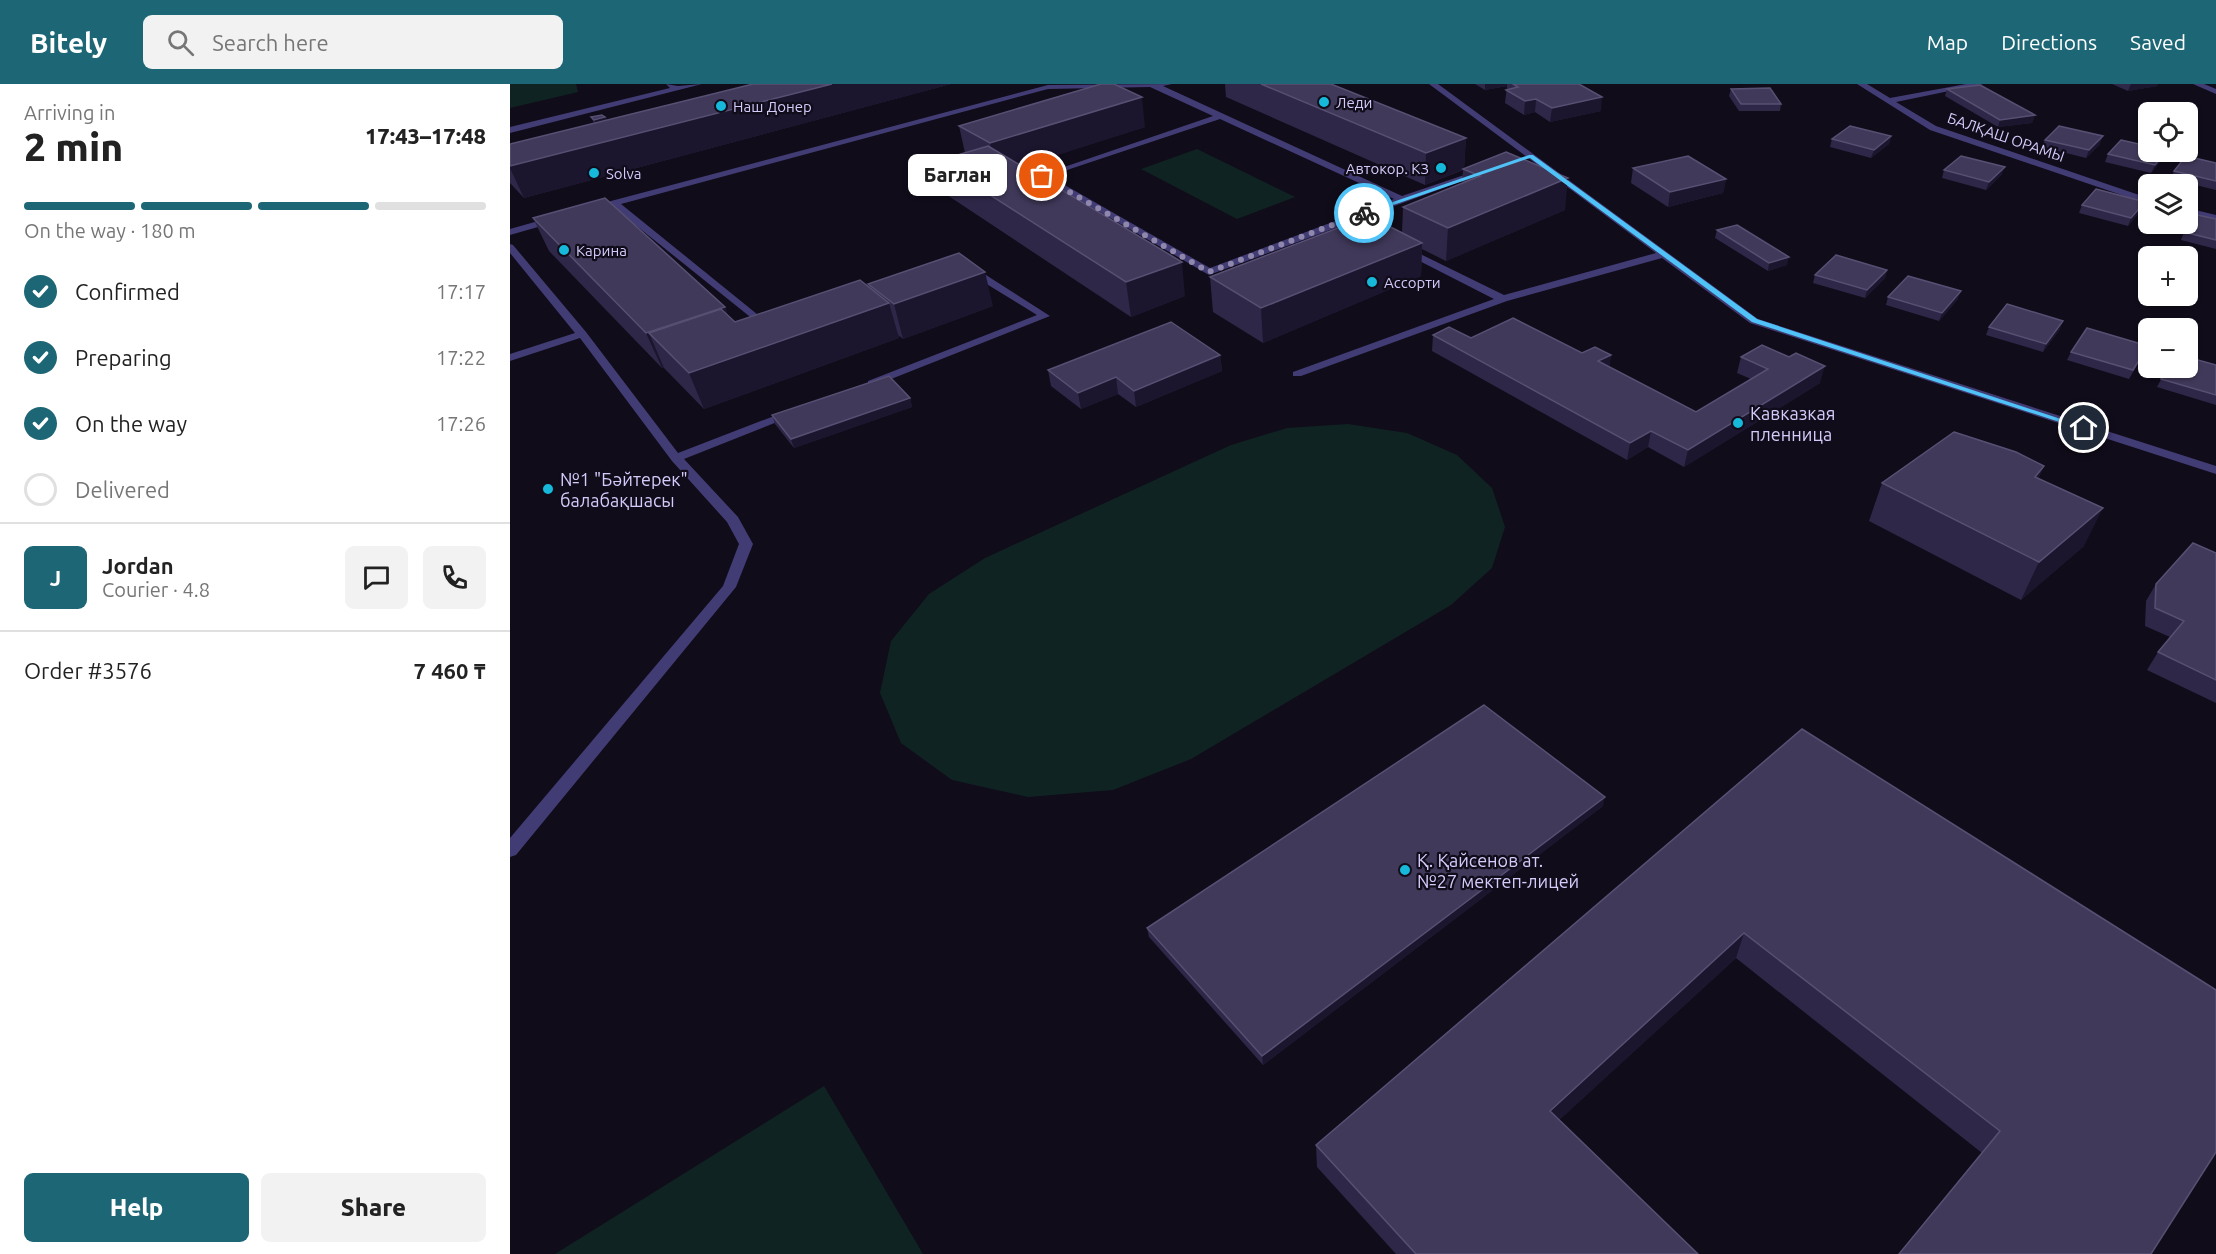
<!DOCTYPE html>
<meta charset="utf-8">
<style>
:root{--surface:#fff;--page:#f2f2f2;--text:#222;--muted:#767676;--line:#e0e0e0;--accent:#1d6675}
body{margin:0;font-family:Ubuntu,sans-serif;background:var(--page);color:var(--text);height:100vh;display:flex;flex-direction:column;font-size:22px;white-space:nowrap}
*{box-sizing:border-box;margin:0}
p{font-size:20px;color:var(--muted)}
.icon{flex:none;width:33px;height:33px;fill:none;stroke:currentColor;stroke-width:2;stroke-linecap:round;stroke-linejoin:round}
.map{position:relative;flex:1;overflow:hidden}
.sheet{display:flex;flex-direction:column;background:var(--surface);width:510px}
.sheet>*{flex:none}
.tools{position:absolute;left:1628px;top:18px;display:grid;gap:12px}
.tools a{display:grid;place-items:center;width:60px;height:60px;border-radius:9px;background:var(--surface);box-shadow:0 2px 4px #0004;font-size:30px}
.pin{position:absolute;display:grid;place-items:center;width:51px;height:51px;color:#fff;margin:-26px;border:3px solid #fff;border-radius:50%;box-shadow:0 2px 6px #0007}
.courier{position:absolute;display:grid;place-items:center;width:60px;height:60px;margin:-30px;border:4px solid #4fc3f7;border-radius:50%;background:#fff;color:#222;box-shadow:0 2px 8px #0007}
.bubble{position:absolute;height:42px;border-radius:9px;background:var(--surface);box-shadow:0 2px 4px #0004;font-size:20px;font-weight:800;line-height:42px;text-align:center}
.headline em{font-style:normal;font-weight:800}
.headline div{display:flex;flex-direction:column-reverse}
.headline{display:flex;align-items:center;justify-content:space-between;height:102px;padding:0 24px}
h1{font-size:39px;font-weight:800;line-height:45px}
.bar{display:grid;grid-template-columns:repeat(4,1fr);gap:9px 6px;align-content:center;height:72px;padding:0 24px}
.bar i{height:8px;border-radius:4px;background:var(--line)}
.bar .on{background:var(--accent)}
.bar p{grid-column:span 4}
.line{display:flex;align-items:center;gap:15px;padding:0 24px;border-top:2px solid var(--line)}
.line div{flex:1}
.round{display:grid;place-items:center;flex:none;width:63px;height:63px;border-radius:9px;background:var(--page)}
ol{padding:0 24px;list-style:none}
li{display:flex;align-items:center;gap:18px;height:66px}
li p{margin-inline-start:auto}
li .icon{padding:6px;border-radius:50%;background:var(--accent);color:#fff;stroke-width:4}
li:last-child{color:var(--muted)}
li i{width:33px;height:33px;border:3px solid var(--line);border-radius:50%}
.button{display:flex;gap:12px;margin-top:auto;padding:12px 24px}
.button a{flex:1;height:69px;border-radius:9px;background:var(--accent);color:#fff;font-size:24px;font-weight:800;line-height:69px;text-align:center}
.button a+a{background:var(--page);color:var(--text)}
header{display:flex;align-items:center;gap:36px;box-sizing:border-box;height:84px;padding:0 30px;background:var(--accent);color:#fff}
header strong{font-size:28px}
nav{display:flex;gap:33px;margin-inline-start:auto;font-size:21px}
.search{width:420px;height:54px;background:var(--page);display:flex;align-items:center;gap:15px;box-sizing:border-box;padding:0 21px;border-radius:9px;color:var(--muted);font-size:22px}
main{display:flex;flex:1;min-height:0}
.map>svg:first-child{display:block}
.green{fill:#102323}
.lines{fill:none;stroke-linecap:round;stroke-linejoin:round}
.minor{fill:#423c74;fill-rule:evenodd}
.wall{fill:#2f2747}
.shaded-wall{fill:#1b152d}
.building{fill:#41395a;stroke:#585073;stroke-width:1.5}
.route{fill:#4fc3f7}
.done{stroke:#8f88ac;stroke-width:6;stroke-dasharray:0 10.8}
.poi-dot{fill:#17b9da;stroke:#100c1a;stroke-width:2}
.labels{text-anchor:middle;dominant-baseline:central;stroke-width:4.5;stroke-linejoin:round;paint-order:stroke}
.far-poi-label{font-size:15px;fill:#d4cbfa;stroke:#100c1a;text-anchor:start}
.far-street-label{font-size:15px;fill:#d4cbfa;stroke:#100c1a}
.poi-label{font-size:18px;fill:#d4cbfa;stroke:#100c1a;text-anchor:start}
</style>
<header>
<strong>Bitely</strong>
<div class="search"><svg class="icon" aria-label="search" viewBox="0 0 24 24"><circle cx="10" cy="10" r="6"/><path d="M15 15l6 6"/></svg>Search here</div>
<nav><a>Map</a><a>Directions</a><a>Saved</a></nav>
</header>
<main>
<section class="sheet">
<div class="headline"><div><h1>2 min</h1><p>Arriving in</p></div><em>17:43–17:48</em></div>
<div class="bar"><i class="on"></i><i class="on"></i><i class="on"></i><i></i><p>On the way · 180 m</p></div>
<ol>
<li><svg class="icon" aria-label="check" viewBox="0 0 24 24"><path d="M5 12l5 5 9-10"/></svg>Confirmed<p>17:17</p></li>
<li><svg class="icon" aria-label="check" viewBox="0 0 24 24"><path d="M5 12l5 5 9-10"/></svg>Preparing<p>17:22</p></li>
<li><svg class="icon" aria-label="check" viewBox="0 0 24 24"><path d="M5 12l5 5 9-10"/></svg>On the way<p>17:26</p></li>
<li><i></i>Delivered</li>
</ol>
<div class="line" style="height:108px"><b class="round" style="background:var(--accent);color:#fff">J</b><div><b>Jordan</b><p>Courier · 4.8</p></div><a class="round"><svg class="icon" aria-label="chat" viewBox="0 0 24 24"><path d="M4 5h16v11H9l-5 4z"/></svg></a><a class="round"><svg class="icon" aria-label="phone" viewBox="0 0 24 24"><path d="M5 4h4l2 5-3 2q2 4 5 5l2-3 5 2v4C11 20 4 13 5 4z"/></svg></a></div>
<div class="line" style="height:78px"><div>Order #3576</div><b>7 460 ₸</b></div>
<div class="button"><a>Help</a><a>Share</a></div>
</section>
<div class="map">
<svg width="1706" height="1170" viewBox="0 0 1706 1170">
<rect width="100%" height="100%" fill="#100c1a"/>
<g class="green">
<path d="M0,0H66L68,8L0,24Z"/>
<path d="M687,65L785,113L727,135L631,85Z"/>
<path d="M838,340L897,349L947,371L982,404L995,443L982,484L941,521L681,675L603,706L518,713L442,696L391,659L370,609L381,557L419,510L475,474L721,361L777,344Z"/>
<path d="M314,1002L413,1170H45Z"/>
</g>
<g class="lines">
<g class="minor">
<path d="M156,0L168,2L192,0L0,49V43L160,4Z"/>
<path d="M662,0L653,2L892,112L969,86L976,88L699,191L528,92L703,32L640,3L538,5L111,120L263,243V247L259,248L103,123L98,124L93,121L101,117L538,1ZM710,35L884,115L700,184L539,92Z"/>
<path d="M919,0H928L1248,235L1706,382V390L1240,239L1152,174L997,217L791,292H783V288L984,215L890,167V163H896L994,211L1146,169Z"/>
<path d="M1347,0H1357L1380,14L1456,0H1473L1386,18L1426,42L1638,114V120L1420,46Z"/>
<path d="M1683,0H1694L1706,5V10Z"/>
<path d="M1677,124L1706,131V137L1677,130Z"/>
<path d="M46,132L49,133V137L0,151V145Z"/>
<path d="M0,160L3,161L76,248L168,369L277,327H285L287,330L174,375L228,433L243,460L226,503L6,771L0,773V754L213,502L229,460L217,438L162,377L70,254L0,277V270L65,249L0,169Z"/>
<path d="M457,184H465L540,232L366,301H358V297L527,231L457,188Z"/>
</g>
</g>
<g class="wall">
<path d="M243,0H441L14,114L0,99V60L84,39L81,33H95L97,36Z"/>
<path d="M715,0H821L956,54L954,84L1055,126L936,177L912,165L911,192L753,259L703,228L700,193L892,149L893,123L952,99L953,86L915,101L716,13Z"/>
<path d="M965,0H1069L1091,27L1040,38L1025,28L1014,31L995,19L997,2L975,6Z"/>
<path d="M1602,0H1648L1647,2L1618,7Z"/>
<path d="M1221,5L1271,20L1270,27H1229L1219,12Z"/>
<path d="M1437,5L1525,31L1522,39L1488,43L1435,12Z"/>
<path d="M449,42L635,43L512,82L675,212L621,233L434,109L427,77L455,69Z"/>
<path d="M1381,52L1379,60L1361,74L1320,63L1322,55Z"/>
<path d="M1535,56L1590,60L1576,74L1532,63Z"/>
<path d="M1656,68L1653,74L1641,89L1595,78L1598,70Z"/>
<path d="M1706,79V106L1661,95L1664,87Z"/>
<path d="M1123,84L1216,95L1213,109L1158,123L1121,99Z"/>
<path d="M1434,86L1492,90L1476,106L1432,94Z"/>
<path d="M1572,121L1631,126L1618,142L1569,129Z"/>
<path d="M23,134L215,223L218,232L225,238L359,203L358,200L483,222L393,255L388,251L389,254L194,325L154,284H152L39,167Z"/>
<path d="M1706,135V165L1671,156L1674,148Z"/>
<path d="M1207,146L1277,181L1258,187L1205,154Z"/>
<path d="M1377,186L1375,194L1355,214L1303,199L1305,191Z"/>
<path d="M1378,213L1448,215L1429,237L1376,221Z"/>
<path d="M1479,243L1550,245L1533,268L1476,251Z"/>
<path d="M923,251L961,254L1072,269L1101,271L1099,283L1186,328L1241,295L1227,289L1231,273L1310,299L1174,383L1138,363L1117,376L922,267Z"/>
<path d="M1638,262L1619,295L1557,276L1561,268Z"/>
<path d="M710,271L712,287L626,323L608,310L571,325L541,302L538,286Z"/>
<path d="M1706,281V321L1647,303L1657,284Z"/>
<path d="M400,314L402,323L284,364L265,340L262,331Z"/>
<path d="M1534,382L1528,395L1574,462L1511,516L1359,437L1372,399Z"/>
<path d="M1706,469V619L1637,586L1648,568L1660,553L1635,542L1636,517L1646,500Z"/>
<path d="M1292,645L1641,1170L1472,1069L1226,874L1049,1036L1188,1170H886L807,1083L806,1061Z"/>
<path d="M1093,722L753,981L639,853L637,844Z"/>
</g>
<g class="shaded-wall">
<path d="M322,0H441L14,114L0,84V82Z"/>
<path d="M975,0H997V2L975,6Z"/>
<path d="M1621,0H1648L1647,2L1618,7Z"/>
<path d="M632,13L635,43L486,91L480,59Z"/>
<path d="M1092,13L1091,27L1040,38L1042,24Z"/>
<path d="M1026,15L1025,28L1014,31L1015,17Z"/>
<path d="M1525,31L1522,39L1488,43L1490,36Z"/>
<path d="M95,33L98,40L87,43L84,36Z"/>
<path d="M1381,52L1379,60L1361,74L1364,66Z"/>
<path d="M1593,52L1590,60L1576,74L1579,66Z"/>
<path d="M956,54L954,85L915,101L916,69Z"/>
<path d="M1656,68L1653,74L1641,89L1645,81Z"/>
<path d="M1495,83L1492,90L1476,106L1479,98Z"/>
<path d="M1058,94L1055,126L936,177L938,144Z"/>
<path d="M1216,95L1213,109L1158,123L1160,108Z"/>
<path d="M1635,118L1631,126L1618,142L1621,134Z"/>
<path d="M912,159L911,192L753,259L751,224Z"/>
<path d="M1279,173L1277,181L1258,187L1259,179Z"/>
<path d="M672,178L675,212L621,233L616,198Z"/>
<path d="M1377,186L1375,194L1355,214L1357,206Z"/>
<path d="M475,188L483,222L393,255L384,220Z"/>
<path d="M1451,207L1448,215L1429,237L1432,229Z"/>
<path d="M379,219L389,254L194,325L179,289Z"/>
<path d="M215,223L228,258L139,249L154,284H152L136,249Z"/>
<path d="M1553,237L1550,245L1533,268L1536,260Z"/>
<path d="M710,271L712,287L626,323L624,307Z"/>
<path d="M1101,271L1098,287L1088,277Z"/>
<path d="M1315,282L1310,299L1174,383L1178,366Z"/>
<path d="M606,293L608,310L571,325L568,309Z"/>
<path d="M400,314L402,323L284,364L281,355Z"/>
<path d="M1141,347L1138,363L1117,376L1120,359Z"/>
<path d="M1534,382L1517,419L1525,393Z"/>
<path d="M1593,424L1574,462L1511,516L1529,478Z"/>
<path d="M1095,713L1093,722L753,981L752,972Z"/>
<path d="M1234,849L1226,874L1035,1049L1040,1027Z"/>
</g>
<g class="building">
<path d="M243,0H322L0,82V60Z"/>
<path d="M591,0H604L632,13L480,59L449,42Z"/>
<path d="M751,0H821L956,54L916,69Z"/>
<path d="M1003,0H1069L1092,13L1042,24L1026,15L1015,17L996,6L1008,3Z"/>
<path d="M1470,1L1525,31L1490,36L1437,5Z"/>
<path d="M1260,4L1271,20H1231L1221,5Z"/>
<path d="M92,31L95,33L84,36L81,33Z"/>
<path d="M1340,42L1381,52L1364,66L1322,55Z"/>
<path d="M1549,42L1593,52L1579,66L1535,56Z"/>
<path d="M1611,56L1638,62V68H1656L1645,81L1598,70Z"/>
<path d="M478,62L672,178L616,198L427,77Z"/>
<path d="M996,68L1058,94L938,144L893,123L970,92L953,85Z"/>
<path d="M1178,72L1216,95L1160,108L1123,84Z"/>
<path d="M1451,72L1495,83L1479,98L1434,86Z"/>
<path d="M1676,72L1706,79V97L1664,87Z"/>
<path d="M1586,105L1635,118L1621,134L1572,121Z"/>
<path d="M95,114L215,223L136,249L23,134Z"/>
<path d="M1687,131L1706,135V156L1674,148Z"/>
<path d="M859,132L912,159L751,224L700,193Z"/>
<path d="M1227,141L1279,173L1259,179L1207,146Z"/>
<path d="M449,169L475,188L384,220L358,200Z"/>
<path d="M1326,171L1377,186L1357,206L1305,191Z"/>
<path d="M1398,192L1451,207L1432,229L1378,213Z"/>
<path d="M350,196L379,219L179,289L139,249L211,225L225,238Z"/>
<path d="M1497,220L1553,237L1536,260L1479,243Z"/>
<path d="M1003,234L1072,269L1085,263L1101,271L1088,277L1186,328L1258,285L1231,273L1252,261L1279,273L1286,269L1315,282L1178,366L1141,347L1120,359L923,251L939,243L961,254Z"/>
<path d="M661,238L710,271L624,307L606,293L568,309L538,286Z"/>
<path d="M1577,244L1638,262L1623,286L1561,268Z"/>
<path d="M1677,273L1706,281V311L1651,295L1657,284H1677Z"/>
<path d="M379,292L400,314L281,355L262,331Z"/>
<path d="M1444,348L1506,368L1534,382L1525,393L1593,424L1529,478L1372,399Z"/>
<path d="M1683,459L1706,469V596L1648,568L1674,537L1645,524L1646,500Z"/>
<path d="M974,621L1095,713L752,972L637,844Z"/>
<path d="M1292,645L1706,906V1068L1641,1170H1389L1490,1047L1234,849L1040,1027L1188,1170H906L806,1061Z"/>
</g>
<path class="route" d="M1019,71H1023L1247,235L1578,344L1571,345L1242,238L1020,74L857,130L851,129Z"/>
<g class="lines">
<path class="done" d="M532,92L699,188L854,129"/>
</g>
<g class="poi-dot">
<circle cx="814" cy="18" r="6"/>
<circle cx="211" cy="22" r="6"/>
<circle cx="931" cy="84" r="6"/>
<circle cx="84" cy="89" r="6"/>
<circle cx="54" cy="166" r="6"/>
<circle cx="862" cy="198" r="6"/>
<circle cx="1228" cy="339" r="6"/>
<circle cx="38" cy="405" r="6"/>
<circle cx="895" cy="786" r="6"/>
</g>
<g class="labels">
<g class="far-poi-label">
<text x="826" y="18">Леди</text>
<text x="223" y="22">Наш Донер</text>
<text x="919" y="84" text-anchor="end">Автокор. КЗ</text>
<text x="96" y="89">Solva</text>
<text x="66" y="166">Карина</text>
<text x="874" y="198">Ассорти</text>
</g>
<g class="far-street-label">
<text transform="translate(1496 53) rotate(19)">БАЛҚАШ ОРАМЫ</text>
</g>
<g class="poi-label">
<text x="1240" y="329">Кавказкая<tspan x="1240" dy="21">пленница</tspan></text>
<text x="50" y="395">№1 "Бәйтерек"<tspan x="50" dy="21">балабақшасы</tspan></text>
<text x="907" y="776">Қ. Қайсенов ат.<tspan x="907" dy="21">№27 мектеп-лицей</tspan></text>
</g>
</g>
</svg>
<div class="tools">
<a><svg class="icon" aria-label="locate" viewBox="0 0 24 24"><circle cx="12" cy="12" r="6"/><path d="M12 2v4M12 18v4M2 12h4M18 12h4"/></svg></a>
<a><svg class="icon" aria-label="layers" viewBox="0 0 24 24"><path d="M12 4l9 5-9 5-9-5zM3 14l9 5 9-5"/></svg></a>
<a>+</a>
<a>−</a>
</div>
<div class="pin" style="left:532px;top:92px;background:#ea580c"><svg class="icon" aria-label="bag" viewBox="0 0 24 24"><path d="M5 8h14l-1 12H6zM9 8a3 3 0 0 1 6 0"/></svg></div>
<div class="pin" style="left:1574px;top:344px;background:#1f2937"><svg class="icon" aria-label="home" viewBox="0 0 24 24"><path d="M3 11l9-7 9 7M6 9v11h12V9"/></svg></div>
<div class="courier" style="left:854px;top:129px"><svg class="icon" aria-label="bike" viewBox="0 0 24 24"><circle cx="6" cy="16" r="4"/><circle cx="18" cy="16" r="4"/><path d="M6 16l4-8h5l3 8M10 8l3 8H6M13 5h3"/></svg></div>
<div class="bubble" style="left:398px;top:70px;width:99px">Баглан</div>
</div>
</main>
